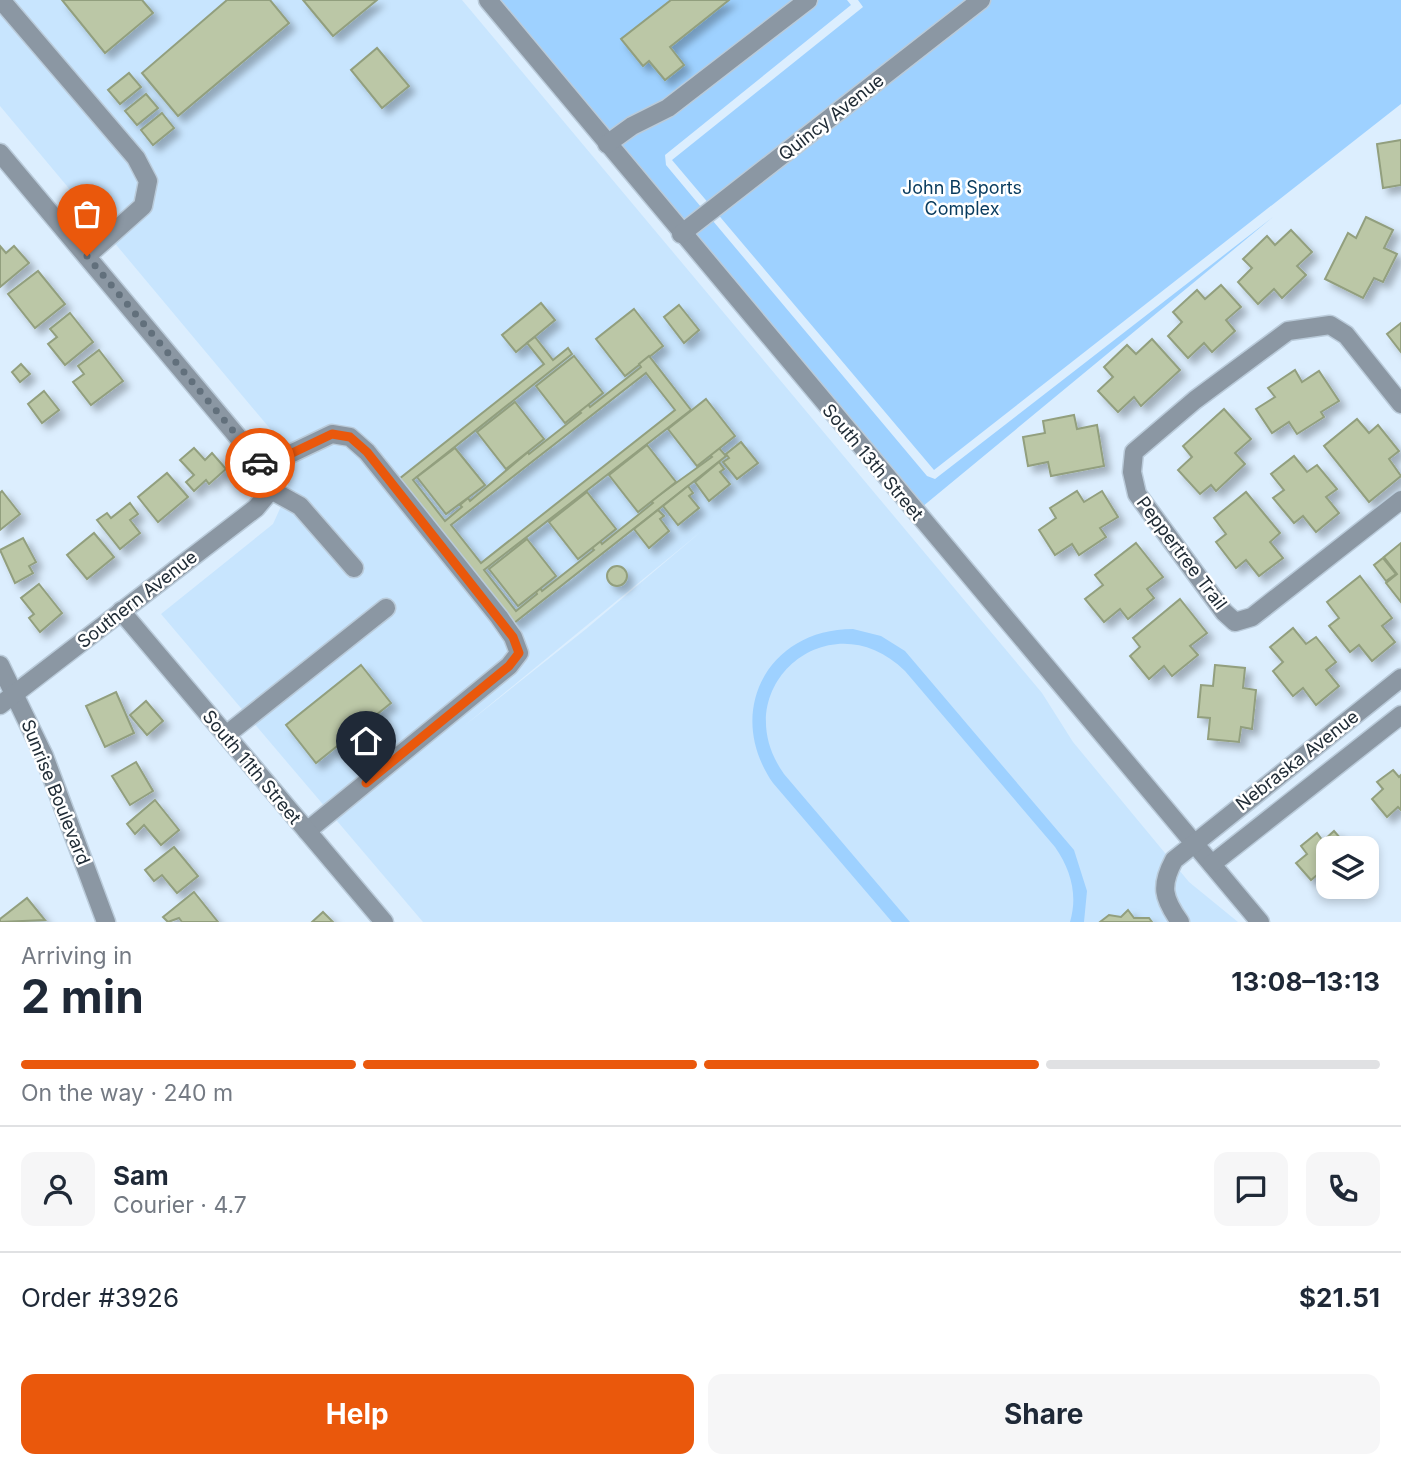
<!DOCTYPE html>
<meta charset="utf-8">
<style>
:root{--surface:#fff;--page:#f6f6f7;--text:#1f2937;--muted:#747a83;--line:#e0e1e3;--accent:#ea580c}
body{margin:0;font-family:Inter,sans-serif;background:var(--page);color:var(--text);height:100vh;display:flex;flex-direction:column;font-size:26px;white-space:nowrap}
*{box-sizing:border-box;margin:0}
p{font-size:23px;color:var(--muted)}
.icon{flex:none;width:38px;height:38px;fill:none;stroke:currentColor;stroke-width:2;stroke-linecap:round;stroke-linejoin:round}
.map{position:relative;height:922px;overflow:hidden}
.side{display:flex;flex-direction:column;background:var(--surface);flex:1}
.side>*{flex:none}
.fabs{position:absolute;left:1316px;top:836px;display:grid;gap:14px}
.fabs a{display:grid;place-items:center;width:63px;height:63px;border-radius:14px;background:var(--surface);box-shadow:0 4px 10px #0003;font-size:35px}
.pin{position:absolute;display:grid;place-items:center;width:60px;height:60px;color:#fff;margin:-72px -30px;border-radius:50% 50% 50% 0;rotate:-45deg;box-shadow:0 0 7px #0007}
.pin .icon{rotate:45deg}
.courier{position:absolute;display:grid;place-items:center;width:70px;height:70px;margin:-35px;border:5px solid #ea580c;border-radius:50%;background:#fff;color:#222;box-shadow:0 2px 9px #0007}
.overview em{font-style:normal;font-weight:700}
.overview div{display:flex;flex-direction:column-reverse}
.overview{display:flex;align-items:center;justify-content:space-between;height:119px;padding:0 21px}
h1{font-size:46px;font-weight:700;line-height:52px}
.bar{display:grid;grid-template-columns:repeat(4,1fr);gap:10px 7px;align-content:center;height:84px;padding:0 21px}
.bar i{height:9px;border-radius:5px;background:var(--line)}
.bar .on{background:var(--accent)}
.bar p{grid-column:span 4}
.line{display:flex;align-items:center;gap:18px;padding:0 21px;border-top:2px solid var(--line)}
.line div{flex:1}
.round{display:grid;place-items:center;flex:none;width:74px;height:74px;border-radius:14px;background:var(--page)}
.action{display:flex;gap:14px;margin-top:auto;padding:14px 21px}
.action a{flex:1;height:80px;border-radius:14px;background:var(--accent);color:#fff;font-size:28px;font-weight:700;line-height:80px;text-align:center}
.action a+a{background:var(--page);color:var(--text)}
.map>svg:first-child{display:block}
.built{fill:#c8e5fe;fill-rule:evenodd}
.green{fill:#9ed1ff}
.building{fill:#bbc7a6;stroke:#929f7e;stroke-width:2;fill-rule:evenodd;filter:url(#shadow)}
.lines{fill:none;stroke-linecap:round;stroke-linejoin:round}
.minor-casing{stroke:#bacbda;stroke-width:21}
.minor{stroke:#8b97a3;stroke-width:18}
.done{stroke:#62707c;stroke-width:7;stroke-dasharray:0 12.6}
.route{stroke:#ea580c;stroke-width:9}
.labels{text-anchor:middle;dominant-baseline:central;stroke-width:5;stroke-linejoin:round;paint-order:stroke}
.street-label{font-size:18px;fill:#202c36;stroke:#fff}
.park-label{font-size:18px;fill:#083b5f;stroke:#fff}
</style>
<div class="map">
<svg width="1401" height="922" viewBox="0 0 1401 922">
<defs>
<filter id="shadow"><feDropShadow dx="6" dy="6" stdDeviation="3.5" flood-color="#0004"/></filter>
</defs>
<rect width="100%" height="100%" fill="#dceefe"/>
<path class="built" d="M0,0H462L1042,693L1073,742L1189,882L1238,922H423L161,614L273,524L288,491V463L277,437L0,106ZM703,530L586,629L464,726Z"/>
<g class="green">
<path d="M498,0H847L851,5L665,155L666,165L701,207L682,222Z"/>
<path d="M858,0H1401V104L934,470L672,160L863,7Z"/>
<path d="M1273,217L922,507L694,236L713,221L927,476L935,479Z"/>
<path d="M853,629L881,636L905,651L1074,850L1087,891L1084,922H1070C1078,895 1071,870 1055,847L905,671C830,597 723,688 784,774L910,922H892L773,783C724,713 767,629 853,629Z"/>
</g>
<g class="building">
<path d="M62,0H142L153,13L105,53Z"/>
<path d="M227,0H270L289,23L178,116L142,73Z"/>
<path d="M303,0H377L333,36Z"/>
<path d="M671,0H729L670,47L684,65L665,80L649,61L643,66L621,39Z"/>
<path d="M377,48L409,86L382,108L351,70Z"/>
<path d="M129,73L141,87L120,104L108,90Z"/>
<path d="M146,94L158,108L137,125L125,111Z"/>
<path d="M162,113L174,128L153,145L141,130Z"/>
<path d="M1401,140V185L1383,188L1377,144Z"/>
<path d="M1366,217L1393,230L1384,248L1397,254L1383,282L1374,278L1363,298L1325,279L1348,233L1356,238Z"/>
<path d="M1291,230L1312,252L1297,266L1306,275L1282,298L1274,289L1258,304L1238,282L1252,268L1243,259L1267,236L1275,245Z"/>
<path d="M0,246L6,253L14,246L29,263L0,287Z"/>
<path d="M38,271L65,304L35,328L8,294Z"/>
<path d="M1221,285L1241,307L1226,320L1235,331L1212,352L1204,343L1188,358L1168,336L1182,322L1173,312L1197,290L1205,299Z"/>
<path d="M541,303L555,320L516,352L502,335Z"/>
<path d="M679,305L699,330L684,343L664,317Z"/>
<path d="M634,309L663,346L625,376L596,339Z"/>
<path d="M70,313L93,342L65,365L48,344L57,337L50,329Z"/>
<path d="M1401,323V352L1387,334Z"/>
<path d="M535,337L553,360L568,348L572,354L413,480L445,521L462,507L460,505L468,498L470,501L528,452L529,454L581,413L579,411L588,404L590,407L641,367L639,364L649,356L691,410L484,570L516,611L537,594L536,592L540,588L542,591L594,550L592,548L600,541L602,544L653,503L651,501L712,457L710,455L719,448L726,456L514,623L394,483L544,364L527,343ZM646,373L675,410L481,563L451,525Z"/>
<path d="M1152,339L1180,370L1141,406L1134,397L1118,412L1098,391L1113,377L1104,367L1127,345L1136,354Z"/>
<path d="M99,350L123,381L91,405L73,382L84,374L78,366Z"/>
<path d="M574,356L603,393L565,423L536,386Z"/>
<path d="M21,364L30,374L20,382L12,372Z"/>
<path d="M1295,370L1302,382L1319,371L1339,401L1321,412L1324,417L1297,434L1289,422L1272,433L1256,409L1275,397L1268,388Z"/>
<path d="M44,391L59,410L42,423L28,404Z"/>
<path d="M706,399L735,436L697,466L668,429Z"/>
<path d="M515,402L544,439L506,469L477,432Z"/>
<path d="M1224,409L1251,439L1235,453L1245,464L1216,491L1211,485L1200,494L1178,470L1192,457L1183,446Z"/>
<path d="M1074,415L1077,429L1097,425L1104,466L1051,476L1048,462L1028,466L1023,437L1045,433L1043,421Z"/>
<path d="M1357,419L1369,433L1378,425L1399,451L1389,459L1401,476L1369,502L1324,446Z"/>
<path d="M741,442L758,463L737,479L723,462L729,458L726,454Z"/>
<path d="M647,445L676,482L638,512L609,475Z"/>
<path d="M194,448L205,460L212,453L226,469L209,484L206,480L194,491L186,482L194,475L180,460Z"/>
<path d="M455,448L485,485L446,514L417,477Z"/>
<path d="M1294,456L1307,472L1317,465L1337,489L1326,497L1339,513L1316,532L1303,516L1294,523L1273,498L1284,490L1271,474Z"/>
<path d="M719,462L724,469L720,472L730,484L709,501L695,482Z"/>
<path d="M167,473L188,497L158,522L138,497Z"/>
<path d="M688,486L693,493L689,496L699,508L678,525L663,506Z"/>
<path d="M2,491L20,514L0,530V493Z"/>
<path d="M1077,491L1084,502L1102,491L1118,517L1100,528L1106,537L1079,555L1072,544L1055,555L1039,530L1056,518L1050,508Z"/>
<path d="M587,492L616,529L578,559L549,522Z"/>
<path d="M1246,492L1280,533L1270,542L1283,558L1259,576L1246,560L1236,568L1216,542L1226,534L1214,518Z"/>
<path d="M130,503L138,514L130,520L140,533L120,549L97,520L107,513L111,518Z"/>
<path d="M658,510L664,516L660,519L669,531L649,548L634,529Z"/>
<path d="M94,533L114,557L87,579L67,555Z"/>
<path d="M23,538L36,562L29,566L33,573L15,583L0,550Z"/>
<path d="M527,539L556,576L518,606L489,569Z"/>
<path d="M1136,543L1163,577L1147,589L1154,598L1128,619L1120,609L1104,622L1085,599L1103,585L1095,575Z"/>
<path d="M1401,543V602L1386,583L1397,574L1384,557Z"/>
<path d="M1383,558L1396,574L1386,581L1374,565Z"/>
<circle cx="617" cy="576" r="10"/>
<path d="M1360,576L1392,618L1382,626L1395,642L1372,661L1359,645L1350,652L1329,626L1339,618L1327,602Z"/>
<path d="M39,584L62,613L40,632L29,618L34,614L21,598Z"/>
<path d="M1180,599L1207,633L1190,646L1198,655L1172,676L1164,666L1149,679L1130,656L1140,647L1133,638Z"/>
<path d="M1293,628L1306,644L1316,637L1336,662L1326,670L1339,686L1316,705L1303,688L1293,696L1273,671L1283,662L1270,647Z"/>
<path d="M361,665L391,703L316,763L286,725Z"/>
<path d="M1215,665L1245,668L1243,688L1256,690L1252,729L1241,727L1239,742L1208,739L1210,718L1198,717L1201,685L1213,686Z"/>
<path d="M116,692L134,733L105,747L86,706Z"/>
<path d="M146,701L163,721L147,735L130,715Z"/>
<path d="M136,762L153,791L130,805L112,776Z"/>
<path d="M1393,770L1399,777L1401,775V810L1398,807L1387,817L1372,799L1383,789L1377,782Z"/>
<path d="M155,800L179,830L161,845L144,825L135,834L127,824Z"/>
<path d="M1334,831L1349,848L1328,849V878L1322,871L1311,880L1296,863L1307,854L1301,846L1317,833L1323,841Z"/>
<path d="M174,847L198,876L177,893L162,875L154,881L145,870Z"/>
<path d="M194,892L218,922H182L179,918L168,922L163,917Z"/>
<path d="M27,898L45,920L0,922V919Z"/>
<path d="M1128,910L1134,918H1149L1152,922H1100L1109,915L1121,917Z"/>
<path d="M323,912L333,922H312Z"/>
</g>
<g class="lines">
<defs>
<g id="minor">
<path d="M1,0L136,158L148,181L143,206L87,256"/>
<path d="M488,0L1260,922"/>
<path d="M607,144L632,126L668,108L808,0"/>
<path d="M0,153L263,467L271,490"/>
<path d="M681,234L981,0"/>
<path d="M1401,404L1346,335L1330,325L1288,331L1195,400L1134,452L1132,472L1137,494L1224,612L1235,622L1252,617L1401,500"/>
<path d="M263,467L332,434L350,437L367,452L499,617L513,637L519,653L509,666L307,831"/>
<path d="M271,490L300,506L354,568"/>
<path d="M121,611L384,922"/>
<path d="M0,665L44,756L106,922"/>
<path d="M0,705L256,508L271,490"/>
<path d="M226,735L386,608"/>
<path d="M1212,864L1401,715"/>
<path d="M1180,922C1163,898 1160,886 1174,860L1401,678"/>
</g>
</defs>
<use href="#minor" class="minor-casing"/>
<use href="#minor" class="minor"/>
</g>
<g class="lines">
<path class="done" d="M87,256L260,463"/>
<path class="route" d="M260,463L263,467L332,434L350,437L367,452L513,637L519,653L509,666L366,783"/>
</g>
<g class="labels">
<g class="street-label">
<text transform="translate(831 117) rotate(-38)">Quincy Avenue</text>
<text transform="translate(873 462) rotate(50)">South 13th Street</text>
<text transform="translate(1182 553) rotate(53)">Peppertree Trail</text>
<text transform="translate(137 599) rotate(-38)">Southern Avenue</text>
<text transform="translate(1297 760) rotate(-38)">Nebraska Avenue</text>
<text transform="translate(252 767) rotate(50)">South 11th Street</text>
<text transform="translate(56 792) rotate(68)">Sunrise Boulevard</text>
</g>
<g class="park-label">
<text x="962" y="187">John B Sports<tspan x="962" dy="21">Complex</tspan></text>
</g>
</g>
</svg>
<div class="fabs">
<a><svg class="icon" aria-label="layers" viewBox="0 0 24 24"><path d="M12 4l9 5-9 5-9-5zM3 14l9 5 9-5"/></svg></a>
</div>
<div class="pin" style="left:87px;top:256px;background:#ea580c"><svg class="icon" aria-label="bag" viewBox="0 0 24 24"><path d="M5 8h14l-1 12H6zM9 8a3 3 0 0 1 6 0"/></svg></div>
<div class="pin" style="left:366px;top:783px;background:#1f2937"><svg class="icon" aria-label="home" viewBox="0 0 24 24"><path d="M3 11l9-7 9 7M6 9v11h12V9"/></svg></div>
<div class="courier" style="left:260px;top:463px"><svg class="icon" aria-label="car" viewBox="0 0 24 24"><path d="M5 17H2v-5l4-1 3-4h7l3 4 3 1v5h-3M9 17h6M6 11h13"/><circle cx="7" cy="17" r="2"/><circle cx="17" cy="17" r="2"/></svg></div>
</div>
<section class="side">
<div class="overview"><div><h1>2 min</h1><p>Arriving in</p></div><em>13:08–13:13</em></div>
<div class="bar"><i class="on"></i><i class="on"></i><i class="on"></i><i></i><p>On the way · 240 m</p></div>
<div class="line" style="height:126px"><a class="round"><svg class="icon" aria-label="person" viewBox="0 0 24 24"><circle cx="12" cy="8" r="4"/><path d="M4 21q1-7 8-7t8 7"/></svg></a><div><b>Sam</b><p>Courier · 4.7</p></div><a class="round"><svg class="icon" aria-label="chat" viewBox="0 0 24 24"><path d="M4 5h16v11H9l-5 4z"/></svg></a><a class="round"><svg class="icon" aria-label="phone" viewBox="0 0 24 24"><path d="M5 4h4l2 5-3 2q2 4 5 5l2-3 5 2v4C11 20 4 13 5 4z"/></svg></a></div>
<div class="line" style="height:91px"><div>Order #3926</div><b>$21.51</b></div>
<div class="action"><a>Help</a><a>Share</a></div>
</section>
